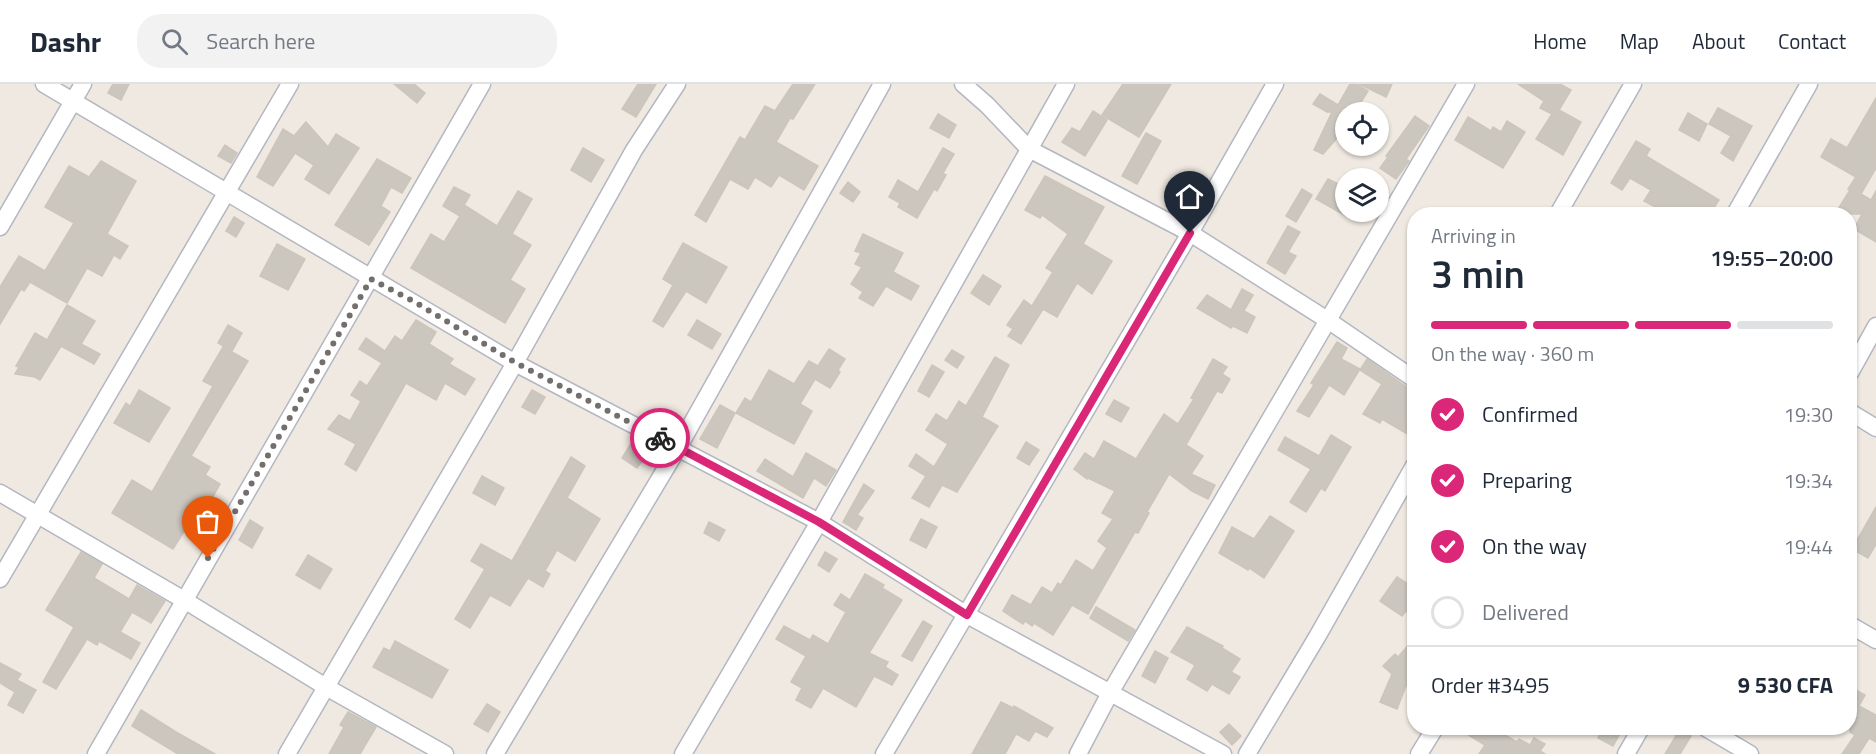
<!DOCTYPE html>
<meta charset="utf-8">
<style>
:root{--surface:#fff;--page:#f2f2f3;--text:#1f2937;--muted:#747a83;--line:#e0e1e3;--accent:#db2777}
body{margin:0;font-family:"Titillium Web",sans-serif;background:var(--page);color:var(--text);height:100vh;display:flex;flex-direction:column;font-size:22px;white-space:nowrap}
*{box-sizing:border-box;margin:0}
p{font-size:20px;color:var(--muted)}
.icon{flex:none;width:33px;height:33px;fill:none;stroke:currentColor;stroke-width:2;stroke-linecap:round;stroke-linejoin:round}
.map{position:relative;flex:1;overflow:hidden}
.drawer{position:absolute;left:1407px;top:123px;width:450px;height:528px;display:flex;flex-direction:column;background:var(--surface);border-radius:24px;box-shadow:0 2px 4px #0004}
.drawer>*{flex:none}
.controls{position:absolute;left:1335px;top:18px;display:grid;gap:12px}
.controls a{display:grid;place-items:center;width:54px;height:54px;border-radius:50%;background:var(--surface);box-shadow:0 2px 4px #0004;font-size:30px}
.pin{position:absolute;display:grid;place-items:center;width:51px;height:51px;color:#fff;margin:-62px -26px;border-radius:50% 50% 50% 0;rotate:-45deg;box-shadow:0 0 6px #0007}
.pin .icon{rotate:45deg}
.courier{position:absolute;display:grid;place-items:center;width:60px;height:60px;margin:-30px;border:4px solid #db2777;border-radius:50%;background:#fff;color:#222;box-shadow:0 2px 8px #0007}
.headline em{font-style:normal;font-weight:600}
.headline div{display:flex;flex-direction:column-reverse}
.headline{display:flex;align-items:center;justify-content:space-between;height:102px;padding:0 24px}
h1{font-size:39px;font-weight:600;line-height:45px}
.bar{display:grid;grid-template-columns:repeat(4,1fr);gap:9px 6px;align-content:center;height:72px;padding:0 24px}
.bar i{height:8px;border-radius:4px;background:var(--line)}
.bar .active{background:var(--accent)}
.bar p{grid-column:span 4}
.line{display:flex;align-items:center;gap:15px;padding:0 24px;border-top:2px solid var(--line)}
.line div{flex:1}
ol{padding:0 24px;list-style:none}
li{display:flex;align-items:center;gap:18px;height:66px}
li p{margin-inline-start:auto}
li .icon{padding:6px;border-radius:50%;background:var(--accent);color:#fff;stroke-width:4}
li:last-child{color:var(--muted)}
li i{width:33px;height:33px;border:3px solid var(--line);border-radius:50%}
header{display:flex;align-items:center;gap:36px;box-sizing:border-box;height:84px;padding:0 30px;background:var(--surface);border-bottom:2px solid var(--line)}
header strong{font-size:28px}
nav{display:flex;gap:33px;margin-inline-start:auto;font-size:21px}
.search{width:420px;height:54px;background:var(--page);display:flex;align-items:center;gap:15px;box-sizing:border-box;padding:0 21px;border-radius:24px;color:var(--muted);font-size:22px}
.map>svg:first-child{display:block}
.building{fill:#cbc7bf;stroke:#cbc5ba;stroke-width:1.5}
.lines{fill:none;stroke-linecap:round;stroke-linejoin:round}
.minor-casing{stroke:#b4b7c1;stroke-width:19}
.minor{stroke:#fff;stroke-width:16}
.done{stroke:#726f6d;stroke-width:6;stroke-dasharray:0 10.8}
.route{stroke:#db2777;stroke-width:8}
</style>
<header>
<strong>Dashr</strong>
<div class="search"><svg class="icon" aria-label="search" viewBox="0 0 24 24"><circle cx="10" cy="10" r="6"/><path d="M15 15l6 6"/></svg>Search here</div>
<nav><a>Home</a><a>Map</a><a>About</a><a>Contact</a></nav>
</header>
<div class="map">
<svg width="1876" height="670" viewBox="0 0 1876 670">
<rect width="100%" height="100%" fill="#efe9e1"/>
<g class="building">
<path d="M113,0H129L121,16L108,9Z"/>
<path d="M394,0H414L425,9L417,19Z"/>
<path d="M638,0H656L636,33L622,25Z"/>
<path d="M793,0H815L793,35L790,34L776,58L818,82L804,106L779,91L771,103L755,93L748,105L730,95L706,138L695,131L740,53L745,56L765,22L775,27Z"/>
<path d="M1123,0H1171L1139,53L1102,31Z"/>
<path d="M1350,0H1356L1368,7L1355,28H1340L1346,33V41L1343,47L1323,70L1314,66L1332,28H1327L1313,20L1320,10L1338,21Z"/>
<path d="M1359,0H1392L1386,13Z"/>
<path d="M1518,0H1560L1571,6L1559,26L1581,38L1563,71L1536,55L1552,30L1540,24L1544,17Z"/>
<path d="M1876,14V84L1861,110L1871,116L1876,107V158L1854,145L1862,130H1835L1850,106L1848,105L1856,93L1821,73L1831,55L1847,64Z"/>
<path d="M1718,24L1752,42L1733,77L1721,69L1731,52L1709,40Z"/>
<path d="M1093,27L1107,36L1085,72L1062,58L1072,44L1080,48Z"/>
<path d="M1688,29L1707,40L1699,57L1679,46Z"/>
<path d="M938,30L956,41L949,54L930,44Z"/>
<path d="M1415,32L1429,42L1406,75L1409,77L1396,95L1380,84L1388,73L1386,72Z"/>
<path d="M1468,33L1491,47L1493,43L1501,48L1507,37L1525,48L1503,84L1455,56Z"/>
<path d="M306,38L328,63L336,50L359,64L329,110L305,95L314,81L295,69L273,102L257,93L283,45L294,52Z"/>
<path d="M1146,49L1161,57L1137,100L1122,92Z"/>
<path d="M1636,57L1650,65L1646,72L1719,116L1710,130H1668L1644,117L1651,106L1630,94L1622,106L1611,99Z"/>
<path d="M225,61L237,69L231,79L218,72Z"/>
<path d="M583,64L604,76L591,98L571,86Z"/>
<path d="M943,64L954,70L943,89L946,91L937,107L934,105L917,134L898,123L900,119L889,113L898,96L918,108Z"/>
<path d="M377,75L411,94L402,109L391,103L381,122L390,128L369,161L335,141Z"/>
<path d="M101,77L136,97L107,150L128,162L120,175L114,171L102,192L87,184L67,219L30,198L24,207L21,205L0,240V203L19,172L45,187L74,139L45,123L69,82L89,93Z"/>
<path d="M1045,92L1104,123L1083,160L1112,177L1092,210L1077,199L1057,233L1043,225L1021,260L1008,252L1013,245L1007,241L1024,216L1032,222L1053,188L1046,184L1068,150L1042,131L1040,134L1025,126Z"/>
<path d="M1328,95L1346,104V132L1316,115Z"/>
<path d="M848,98L860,108L853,118L840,109Z"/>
<path d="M454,103L470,111L464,121L497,142L518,107L532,115L512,150L531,161L510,196L525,205L505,239L411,184L431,150L444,158L460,132L443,122Z"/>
<path d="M1302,105L1312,111L1296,138L1286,132Z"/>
<path d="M234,133L244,139L236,153L226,147Z"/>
<path d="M1288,142L1300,148L1288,168L1296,172L1285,190L1267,179Z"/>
<path d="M863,150L903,169L893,188L919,202L911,216L886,202L873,222L859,214L863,208L851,200L862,183L855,180L861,169L855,167Z"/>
<path d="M683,159L727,183L706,219L686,207L663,243L653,237L673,201L663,195Z"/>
<path d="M277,160L305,175L288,206L260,192Z"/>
<path d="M983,191L1001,202L989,221L971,209Z"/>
<path d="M1242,205L1253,211L1244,227L1255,233L1247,249L1233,242L1231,244L1197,224L1207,211L1231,226Z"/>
<path d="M67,221L95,237L81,260L100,270L94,280L61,262L40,296L35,293L15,290L19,283L16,282L35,249L47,256Z"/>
<path d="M416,236L436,248L429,260L453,275L449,280L475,295L465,311L445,299L436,316L406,299L356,387L345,380L356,360L328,345L339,331L350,337L361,317L351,311L360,297L367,302L382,279L359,265L366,254L385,267L395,252L402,257Z"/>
<path d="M697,236L721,250L712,265L688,251Z"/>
<path d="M228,241L242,249L232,267L218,259Z"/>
<path d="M1337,258L1347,264L1341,275L1360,285L1344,311L1329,301L1309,333L1297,327L1314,301L1311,299Z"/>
<path d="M223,263L248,277L191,372L210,383L205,391L220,400L206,425L213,429L205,444L202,442L197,451L186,444L173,465L112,429L132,396L152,408L213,302L203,297Z"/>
<path d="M829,265L845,275L838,286L840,288L830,304L815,295L800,320L812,327L794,360L736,329L745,314L751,318L769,286L794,300L809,277L818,282Z"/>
<path d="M952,266L964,273L957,284L945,276Z"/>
<path d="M995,273L1009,281L982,333L998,342L957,408L942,401L929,423L912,414L926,392L909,382L916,370L934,383L948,360L926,346L936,330L947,337L959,317L966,322Z"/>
<path d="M1213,275L1227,283L1222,290L1230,295L1222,309L1217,307L1186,361L1203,372L1191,390L1215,401L1208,415L1192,407L1169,390L1147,428L1149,429L1138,449L1135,448L1088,530L1072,521L1053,551L1034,539L1032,542L1025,537L1023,540L1003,527L1012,511L1031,521L1042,503L1052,509L1058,499L1061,501L1076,476L1093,487L1107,464L1098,457L1113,435L1102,429L1115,407L1088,394L1087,395L1074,385L1085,369L1094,375L1104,357L1136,375L1164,330L1178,340L1194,315L1191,314Z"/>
<path d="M1367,275L1408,304L1414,306V354L1382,335L1380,339L1363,330L1382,300L1360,286Z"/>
<path d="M932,281L944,288L929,313L918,307Z"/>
<path d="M139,306L170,324L149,358L114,339L126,319L130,322Z"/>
<path d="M532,306L545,313L535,330L522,323Z"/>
<path d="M1114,316L1129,324L1121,338L1106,330Z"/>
<path d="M720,321L735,329L717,364L700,355Z"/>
<path d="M1331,351L1351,363L1325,407L1321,404L1306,428L1290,418L1311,385L1278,366L1285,353L1319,372Z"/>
<path d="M1026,358L1039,366L1029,381L1017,374Z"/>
<path d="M630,361L646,372L637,384L622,374Z"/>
<path d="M806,369L836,386L826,402L814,394L803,414L757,387L765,375L793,393Z"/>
<path d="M571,373L585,382L567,414L600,435L575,477L557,466L545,487L550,490L543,503L528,494L510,522L490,511L470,544L455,535L485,485L471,477L481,460L512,477Z"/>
<path d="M482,392L504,404L495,421L473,409Z"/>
<path d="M864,400L874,407L857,431L863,434L856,446L843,438Z"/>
<path d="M1876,423V460L1868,474L1852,465Z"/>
<path d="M1270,432L1294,447L1264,494L1249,484L1248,486L1219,469L1232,443L1254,455Z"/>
<path d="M921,435L937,443L926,464L910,456Z"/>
<path d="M250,436L263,444L252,464L239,456Z"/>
<path d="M709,438L725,446L719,457L704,449Z"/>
<path d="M81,468L102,480L94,494L129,515L137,501L165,517L151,539L132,528L120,548L140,559L131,575L99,557L97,561L87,555L56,605L43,598L74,543L46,526Z"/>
<path d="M825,468L837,475L829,488L818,481Z"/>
<path d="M308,471L332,485L320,505L296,491Z"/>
<path d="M865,490L884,501L882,504L902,516L869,569L888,578L885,583L898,591L892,601L874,592L856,623L823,604L811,624L796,616L802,604L791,598L806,572L776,555L784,542L810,556L813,551L828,560L846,528L834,521L841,510L850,516Z"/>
<path d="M1397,493L1414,504V531L1406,527L1402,532L1380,517Z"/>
<path d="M1096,523L1135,546L1128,557L1090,534Z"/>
<path d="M923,537L932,542L912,577L902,572Z"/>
<path d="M1187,543L1223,562L1222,564L1240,575L1231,588L1240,593L1229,610L1212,600L1207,607L1187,595L1195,581L1171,568Z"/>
<path d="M1414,555V581L1397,625L1380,618L1392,590L1383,582L1395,570L1398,573Z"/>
<path d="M395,557L448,586L432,614L373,583L384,564L390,567Z"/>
<path d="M1155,567L1168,574L1155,599L1142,592Z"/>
<path d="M0,579L21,590L17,596L36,606L23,629L8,621L15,608L0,599Z"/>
<path d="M1850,603L1865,611L1859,622L1876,631V658L1869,654L1859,670H1842L1855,651L1850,648Z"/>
<path d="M1001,618L1013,624L1014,622L1053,644L1047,653L1035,647L1029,657L1016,650L1005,670H972Z"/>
<path d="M487,620L500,628L488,648L474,640Z"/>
<path d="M141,626L176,648L215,670H178L132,642Z"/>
<path d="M348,628L376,643L360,670H329L344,643L340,641Z"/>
<path d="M1229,640L1241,652L1232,661L1220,648Z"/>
<path d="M1457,644H1493L1517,658L1519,655L1530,661L1534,654L1545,660L1540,667L1545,670H1479L1485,661Z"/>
<path d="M1603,644H1623L1613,662L1598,654Z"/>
<path d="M1680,645L1691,652L1680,670H1665Z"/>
</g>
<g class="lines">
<defs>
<g id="minor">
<path d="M44,0L515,279L819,438L967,531L1223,670"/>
<path d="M963,0L987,21L1029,65L1190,149L1329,237L1414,295"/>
<path d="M1558,130L1633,0"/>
<path d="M1735,130L1809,0"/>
<path d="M0,143L83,0"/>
<path d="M1850,289L1876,242"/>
<path d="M1850,328L1876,344"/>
<path d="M0,409L184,516L326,603L445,670"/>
<path d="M0,495L290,0"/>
<path d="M1850,541L1876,556"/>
<path d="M1706,644L1750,670"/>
<path d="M96,670L482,0"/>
<path d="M287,670L515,279L634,66L677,0"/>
<path d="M495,670L678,364L882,0"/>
<path d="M683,670L819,438L1066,0"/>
<path d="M884,670L1190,149L1275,0"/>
<path d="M1078,670L1110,609L1466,0"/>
<path d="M1247,670L1317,553L1414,382"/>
<path d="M1419,670L1435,644"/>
<path d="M1626,670L1641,644"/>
</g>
</defs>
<use href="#minor" class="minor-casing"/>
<use href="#minor" class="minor"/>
</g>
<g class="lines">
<path class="done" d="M208,474L371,195L413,217L516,279L660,354"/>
<path class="route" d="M660,354L819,438L967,531L1190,149"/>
</g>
</svg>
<div class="controls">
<a><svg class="icon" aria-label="locate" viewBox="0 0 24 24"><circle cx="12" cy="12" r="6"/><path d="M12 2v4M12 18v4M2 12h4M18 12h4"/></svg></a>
<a><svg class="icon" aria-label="layers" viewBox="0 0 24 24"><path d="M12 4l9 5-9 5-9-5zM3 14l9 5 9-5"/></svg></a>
</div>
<div class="pin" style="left:208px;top:474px;background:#ea580c"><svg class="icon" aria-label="bag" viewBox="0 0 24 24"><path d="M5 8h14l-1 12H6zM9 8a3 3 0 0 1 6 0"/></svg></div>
<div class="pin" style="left:1190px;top:149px;background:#1f2937"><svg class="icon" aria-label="home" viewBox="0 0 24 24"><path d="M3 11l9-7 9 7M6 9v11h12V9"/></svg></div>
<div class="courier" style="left:660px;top:354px"><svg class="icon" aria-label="bike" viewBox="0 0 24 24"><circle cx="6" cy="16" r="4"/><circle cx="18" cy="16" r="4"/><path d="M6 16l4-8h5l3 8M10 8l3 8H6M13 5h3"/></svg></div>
<section class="drawer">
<div class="headline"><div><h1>3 min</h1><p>Arriving in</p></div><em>19:55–20:00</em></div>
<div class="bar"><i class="active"></i><i class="active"></i><i class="active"></i><i></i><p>On the way · 360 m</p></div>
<ol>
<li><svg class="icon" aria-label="check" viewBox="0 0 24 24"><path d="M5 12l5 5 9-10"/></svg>Confirmed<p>19:30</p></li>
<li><svg class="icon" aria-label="check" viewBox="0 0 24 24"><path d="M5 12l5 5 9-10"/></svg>Preparing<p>19:34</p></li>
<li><svg class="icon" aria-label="check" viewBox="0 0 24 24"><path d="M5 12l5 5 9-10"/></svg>On the way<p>19:44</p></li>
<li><i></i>Delivered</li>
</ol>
<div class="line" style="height:78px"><div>Order #3495</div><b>9 530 CFA</b></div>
</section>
</div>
